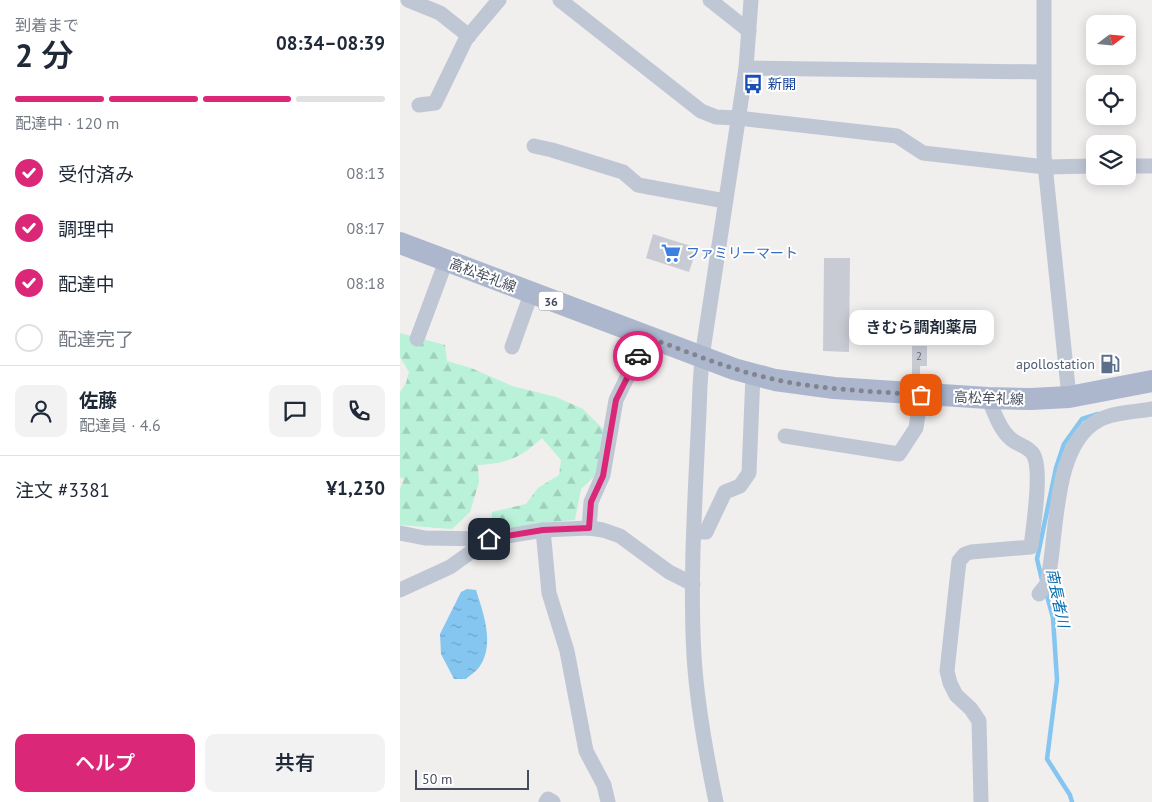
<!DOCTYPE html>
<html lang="ja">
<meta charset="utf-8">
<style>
:root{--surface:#fff;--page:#f2f2f3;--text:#1f2937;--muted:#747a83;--line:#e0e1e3;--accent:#db2777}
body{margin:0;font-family:"PT Sans","Noto Sans JP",sans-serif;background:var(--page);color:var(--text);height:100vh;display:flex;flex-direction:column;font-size:19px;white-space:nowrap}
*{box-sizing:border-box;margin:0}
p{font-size:16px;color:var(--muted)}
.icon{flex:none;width:28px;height:28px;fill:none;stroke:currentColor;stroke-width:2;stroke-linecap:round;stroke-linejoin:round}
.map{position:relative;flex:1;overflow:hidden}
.drawer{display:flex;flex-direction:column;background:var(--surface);width:400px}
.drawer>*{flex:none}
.needle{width:32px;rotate:74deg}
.fabs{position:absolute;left:686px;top:15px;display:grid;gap:10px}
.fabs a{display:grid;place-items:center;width:50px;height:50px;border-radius:10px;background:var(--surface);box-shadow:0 2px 12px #0003;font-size:25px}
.scale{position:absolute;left:15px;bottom:12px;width:114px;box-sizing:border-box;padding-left:5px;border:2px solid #454d5c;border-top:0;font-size:14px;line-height:18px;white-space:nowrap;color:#454d5c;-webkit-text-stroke:4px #fff;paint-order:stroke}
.pin{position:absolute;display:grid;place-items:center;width:42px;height:42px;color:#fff;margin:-21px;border-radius:10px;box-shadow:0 2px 8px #0006}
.courier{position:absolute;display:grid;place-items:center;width:50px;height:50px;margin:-25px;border:4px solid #db2777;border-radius:50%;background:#fff;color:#222;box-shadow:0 1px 6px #0007}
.bubble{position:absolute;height:35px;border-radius:10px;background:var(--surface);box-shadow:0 2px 12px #0003;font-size:16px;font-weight:600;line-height:35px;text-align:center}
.head em{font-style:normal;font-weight:600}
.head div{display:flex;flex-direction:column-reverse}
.head{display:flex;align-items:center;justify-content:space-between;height:85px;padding:0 15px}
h1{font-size:32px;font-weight:600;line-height:38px}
.bar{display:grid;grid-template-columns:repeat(4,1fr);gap:8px 5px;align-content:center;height:60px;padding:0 15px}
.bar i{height:6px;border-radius:4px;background:var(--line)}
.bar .active{background:var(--accent)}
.bar p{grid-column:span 4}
.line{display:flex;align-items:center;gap:12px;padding:0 15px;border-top:1px solid var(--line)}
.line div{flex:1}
.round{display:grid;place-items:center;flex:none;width:52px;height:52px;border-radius:10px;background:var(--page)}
ol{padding:0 15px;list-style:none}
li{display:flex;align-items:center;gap:15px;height:55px}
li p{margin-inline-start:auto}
li .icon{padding:5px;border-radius:50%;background:var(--accent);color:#fff;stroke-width:4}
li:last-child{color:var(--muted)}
li i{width:28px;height:28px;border:2px solid var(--line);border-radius:50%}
.button{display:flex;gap:10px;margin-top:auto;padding:10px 15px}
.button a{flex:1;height:58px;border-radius:10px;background:var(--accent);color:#fff;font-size:20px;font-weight:600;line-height:58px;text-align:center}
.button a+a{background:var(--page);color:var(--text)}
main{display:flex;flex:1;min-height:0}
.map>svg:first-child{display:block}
.forest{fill:url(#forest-firs)}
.water{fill:url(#water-ripples)}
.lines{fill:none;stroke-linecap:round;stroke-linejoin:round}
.stream{stroke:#84c6f0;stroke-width:4.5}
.building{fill:#c9cbd4}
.street{stroke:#c0c7d4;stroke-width:15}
.primary{stroke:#acb7ce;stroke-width:22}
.done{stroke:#81858f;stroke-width:5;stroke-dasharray:0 9}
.route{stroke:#db2777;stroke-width:6}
.labels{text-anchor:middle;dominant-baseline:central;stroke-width:4;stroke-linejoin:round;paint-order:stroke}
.number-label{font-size:11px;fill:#666c7a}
.shield{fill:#fff;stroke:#7d828d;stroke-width:1}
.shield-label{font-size:12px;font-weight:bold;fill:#454d5c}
.transit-label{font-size:14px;fill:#164399;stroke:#fff;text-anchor:start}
.shop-label{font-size:14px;fill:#366cbe;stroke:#fff;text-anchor:start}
.street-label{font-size:14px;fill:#454d5c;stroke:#fff}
.service-label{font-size:14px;fill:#4e5e75;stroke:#fff;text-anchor:end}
.water-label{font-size:15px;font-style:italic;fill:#056caf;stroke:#fff}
</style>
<main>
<section class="drawer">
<div class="head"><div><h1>2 分</h1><p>到着まで</p></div><em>08:34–08:39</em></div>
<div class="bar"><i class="active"></i><i class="active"></i><i class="active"></i><i></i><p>配達中 · 120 m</p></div>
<ol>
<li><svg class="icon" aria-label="check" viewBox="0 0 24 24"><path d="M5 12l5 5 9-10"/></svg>受付済み<p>08:13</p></li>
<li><svg class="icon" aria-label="check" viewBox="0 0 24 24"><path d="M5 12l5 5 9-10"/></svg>調理中<p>08:17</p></li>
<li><svg class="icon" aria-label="check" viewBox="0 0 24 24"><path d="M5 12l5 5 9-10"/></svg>配達中<p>08:18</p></li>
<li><i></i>配達完了</li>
</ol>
<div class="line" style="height:90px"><a class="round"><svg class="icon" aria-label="person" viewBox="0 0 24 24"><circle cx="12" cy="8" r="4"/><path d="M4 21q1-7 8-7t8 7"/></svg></a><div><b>佐藤</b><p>配達員 · 4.6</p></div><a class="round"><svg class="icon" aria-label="chat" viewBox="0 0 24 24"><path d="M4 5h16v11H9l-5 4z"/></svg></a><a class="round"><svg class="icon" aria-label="phone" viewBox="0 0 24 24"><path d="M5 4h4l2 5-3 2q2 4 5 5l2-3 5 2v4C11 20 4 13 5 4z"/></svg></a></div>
<div class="line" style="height:65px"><div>注文 #3381</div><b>¥1,230</b></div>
<div class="button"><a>ヘルプ</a><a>共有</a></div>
</section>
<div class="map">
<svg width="752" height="802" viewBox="0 0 752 802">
<defs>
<pattern id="forest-firs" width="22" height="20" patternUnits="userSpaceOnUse" patternTransform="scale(1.25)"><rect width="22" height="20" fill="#b9f1d9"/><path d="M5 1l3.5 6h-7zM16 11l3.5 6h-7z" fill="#a0d0bd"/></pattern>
<pattern id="water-ripples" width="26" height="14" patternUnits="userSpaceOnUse" patternTransform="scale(1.25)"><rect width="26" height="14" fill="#84c6f0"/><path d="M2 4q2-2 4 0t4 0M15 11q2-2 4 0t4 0" fill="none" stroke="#6ea3c6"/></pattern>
</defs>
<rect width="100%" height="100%" fill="#f1eeee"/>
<path class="forest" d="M0,333L45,345L47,361L71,368L112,386L156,397L183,409L204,430L198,473L181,489L175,520L140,523L91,533L92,512L126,504L138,488L159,475L161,460L142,438C120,458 108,463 78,465L79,482L70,512L52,529L0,525V489L4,479L0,477V392L6,383L9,372L0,357Z"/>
<path class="water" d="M67,589L76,590C83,612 95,644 80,666C77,671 70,675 66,679H54L41,654L40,634L61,592Z"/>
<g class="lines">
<g class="stream">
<path d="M642,580L637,559L656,468L664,444L682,419L698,414"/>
<path d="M646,592L653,618L657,680L647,759L670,795L672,802"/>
</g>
</g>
<g class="building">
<path d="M253,234L297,248L289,272L246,258Z"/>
<path d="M424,258H450L449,352L423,351Z"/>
<path d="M512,346H527V366H520V375H512Z"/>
</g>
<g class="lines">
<g class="street">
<path d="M8,0L40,13L69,36"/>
<path d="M160,0L301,111L316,117L338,118L497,136L523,153L645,167L695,166"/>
<path d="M310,0L349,31"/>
<path d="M644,0V155L669,397"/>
<path d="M346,68L644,72"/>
<path d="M19,105L35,103L66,39L99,0"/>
<path d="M134,146L152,150L223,172L238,185L325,201"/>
<path d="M728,166H752"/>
<path d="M17,339L46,261"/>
<path d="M112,347L131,294"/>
<path d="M385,436L499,454L516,428L521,395"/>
<path d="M189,528L191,502L203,475L216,400L247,337"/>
<path d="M143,530L149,593L167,651L186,751L204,785L208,802"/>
<path d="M295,532H306L325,492L340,486L349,473L353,374"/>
<path d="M0,533L25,538L89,539"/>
<path d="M0,590L50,567L89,539L143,530L189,528L203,530L220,536L269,572L293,584"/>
<path d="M639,594L647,584C658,538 651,445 699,420C714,412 735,412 752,409"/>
<path d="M146,802L148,799L153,802"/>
<path d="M316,802C306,754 297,705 294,656C289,566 297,475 300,386L302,357L346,68L351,0"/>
<path d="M581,802L579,721L571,709L556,695L550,683L547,671L559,561L565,554L571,552L631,547C633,527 643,469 633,454C628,446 618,445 611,439C599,429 594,411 588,398"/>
</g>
<path class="primary" d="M0,243L334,369L375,380L434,388L588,398L631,399L669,397L752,381"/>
</g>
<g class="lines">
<path class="done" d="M238,356L247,337C289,352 330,370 373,379C419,390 474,391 521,395"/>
<path class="route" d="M89,539L143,530L189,528L191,502L203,476L216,400L238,356"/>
</g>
<defs>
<symbol id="bus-bare" viewBox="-9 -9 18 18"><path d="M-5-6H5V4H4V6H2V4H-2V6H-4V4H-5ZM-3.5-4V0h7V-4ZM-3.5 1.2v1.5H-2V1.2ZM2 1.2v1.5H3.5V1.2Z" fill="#1a4fb4" stroke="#fff" stroke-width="2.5" paint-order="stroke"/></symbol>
<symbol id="supermarket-bare" viewBox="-9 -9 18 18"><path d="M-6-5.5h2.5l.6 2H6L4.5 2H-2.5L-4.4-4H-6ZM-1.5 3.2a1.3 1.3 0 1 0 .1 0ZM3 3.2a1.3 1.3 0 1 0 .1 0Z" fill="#3f7fe0" stroke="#fff" stroke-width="2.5" paint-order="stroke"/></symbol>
<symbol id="fuel-bare" viewBox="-9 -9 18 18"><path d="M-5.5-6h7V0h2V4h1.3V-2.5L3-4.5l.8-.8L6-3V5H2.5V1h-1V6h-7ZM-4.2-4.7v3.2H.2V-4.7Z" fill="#5c6f8a" stroke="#fff" stroke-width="2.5" paint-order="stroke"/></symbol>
</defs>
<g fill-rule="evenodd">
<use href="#bus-bare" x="339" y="70" width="28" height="28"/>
<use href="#supermarket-bare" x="257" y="239" width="28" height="28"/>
<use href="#fuel-bare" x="696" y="350" width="28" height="28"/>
</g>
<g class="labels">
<g class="number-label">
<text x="519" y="356">2</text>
</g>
<rect class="shield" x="138.5" y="291.5" width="25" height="19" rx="4"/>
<g class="shield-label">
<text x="151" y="301">36</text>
</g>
<g class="transit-label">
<text x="368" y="84">新開</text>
</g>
<g class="shop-label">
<text x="286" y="253">ファミリーマート</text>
</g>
<g class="street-label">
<text transform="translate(83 275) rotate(21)">高松牟礼線</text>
<text transform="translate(589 398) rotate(2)">高松牟礼線</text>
</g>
<g class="service-label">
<text x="695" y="364">apollostation</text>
</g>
<g class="water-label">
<text transform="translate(658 598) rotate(78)">南長者川</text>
</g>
</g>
</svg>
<div class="fabs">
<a><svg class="needle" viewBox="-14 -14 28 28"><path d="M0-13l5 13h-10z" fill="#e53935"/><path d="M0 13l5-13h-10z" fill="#747a83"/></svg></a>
<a><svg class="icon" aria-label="locate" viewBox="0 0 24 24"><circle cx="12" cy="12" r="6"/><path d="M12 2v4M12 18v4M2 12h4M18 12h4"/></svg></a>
<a><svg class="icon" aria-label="layers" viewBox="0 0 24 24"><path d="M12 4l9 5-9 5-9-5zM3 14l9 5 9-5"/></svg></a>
</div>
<div class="scale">50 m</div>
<div class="pin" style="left:521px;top:395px;background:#ea580c"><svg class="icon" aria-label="bag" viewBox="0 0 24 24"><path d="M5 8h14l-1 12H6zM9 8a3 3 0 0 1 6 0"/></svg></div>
<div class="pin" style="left:89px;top:539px;background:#1f2937"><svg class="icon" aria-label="home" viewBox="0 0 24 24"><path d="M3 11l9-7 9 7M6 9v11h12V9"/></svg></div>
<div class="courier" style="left:238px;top:356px"><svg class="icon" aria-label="car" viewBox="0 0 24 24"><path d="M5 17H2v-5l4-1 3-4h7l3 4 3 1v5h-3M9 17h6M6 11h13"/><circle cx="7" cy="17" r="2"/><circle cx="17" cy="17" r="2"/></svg></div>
<div class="bubble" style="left:449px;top:310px;width:145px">きむら調剤薬局</div>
</div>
</main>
